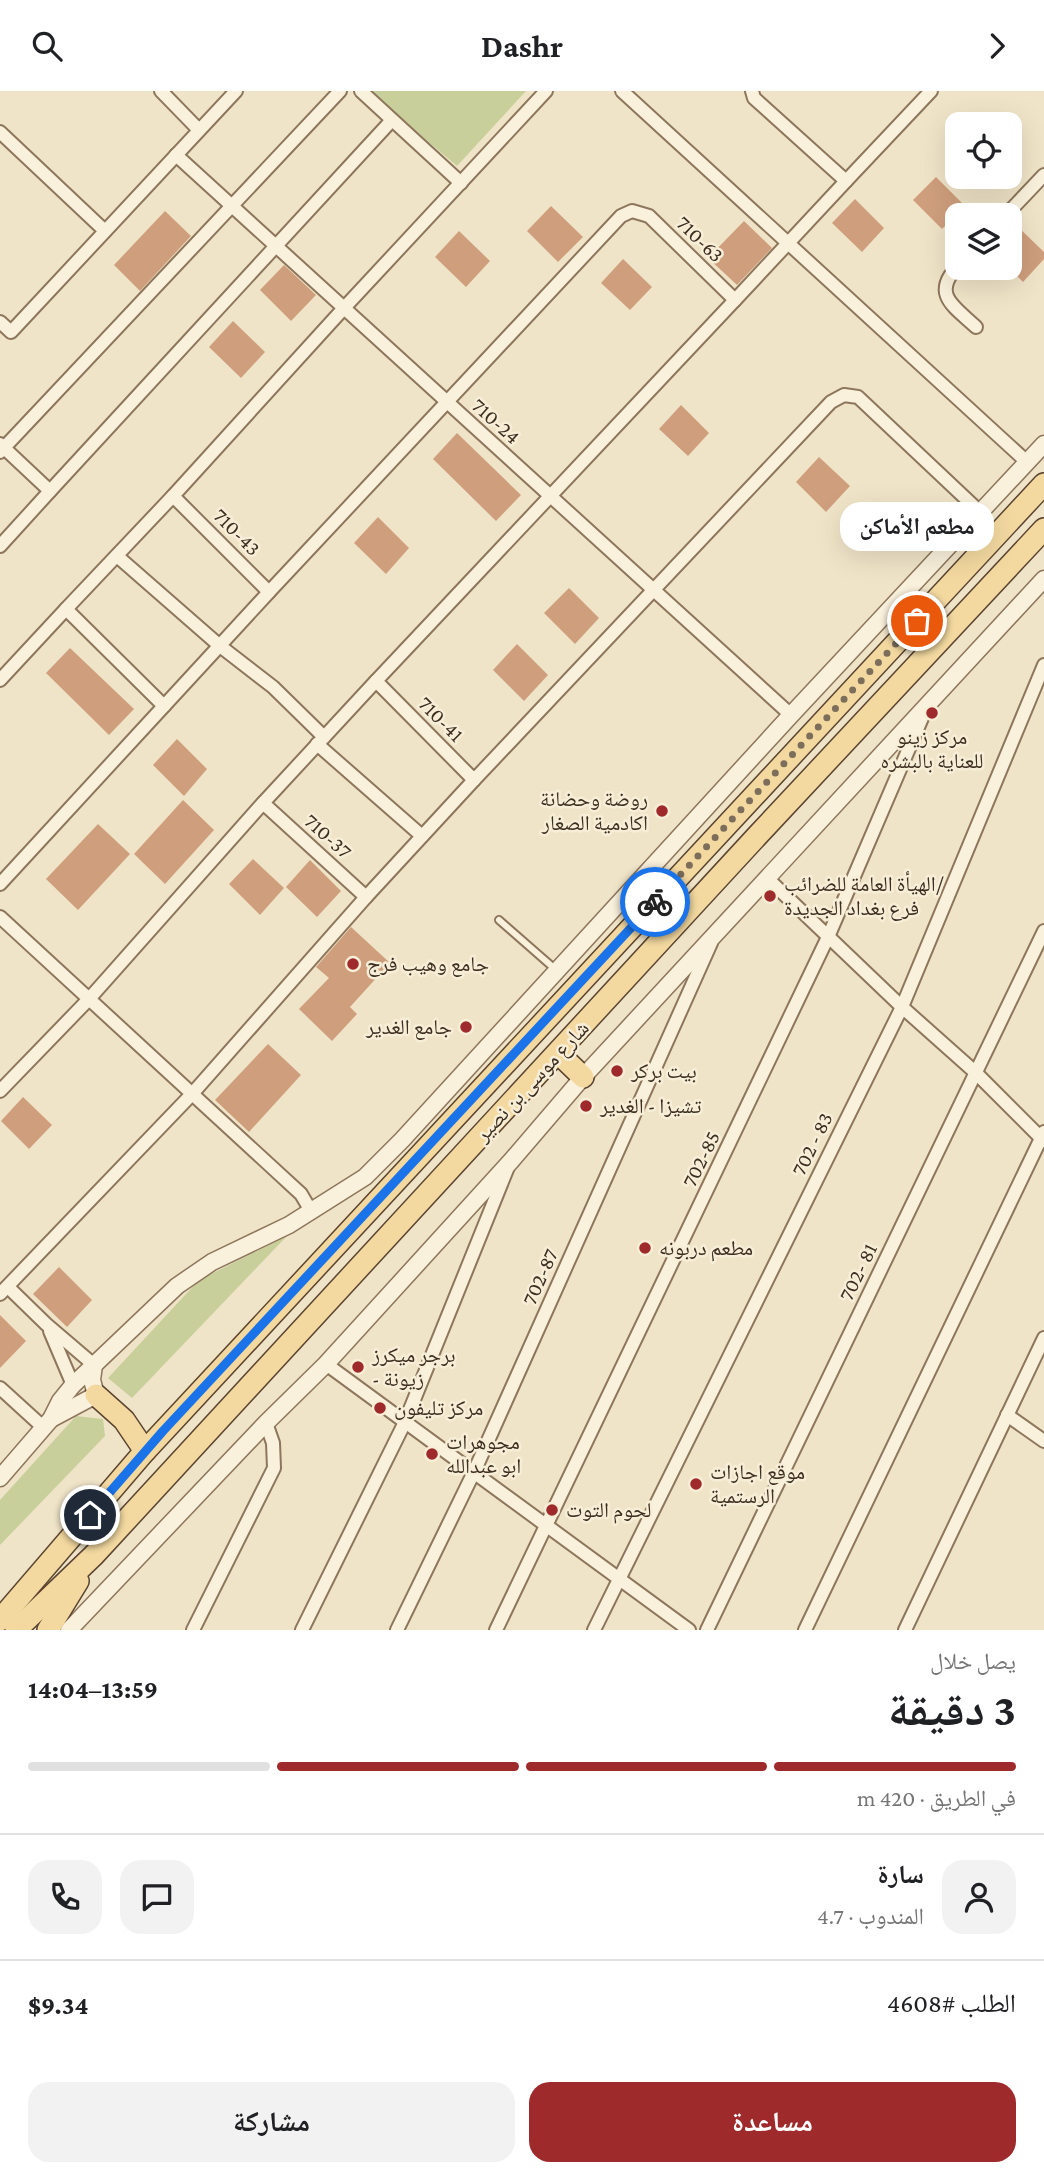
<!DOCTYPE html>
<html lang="ar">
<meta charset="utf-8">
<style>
:root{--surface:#fff;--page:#f2f2f2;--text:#202124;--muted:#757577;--line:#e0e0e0;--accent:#9e2a2b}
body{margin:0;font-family:"Crimson Pro","Noto Naskh Arabic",serif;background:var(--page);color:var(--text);direction:rtl;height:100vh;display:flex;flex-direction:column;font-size:26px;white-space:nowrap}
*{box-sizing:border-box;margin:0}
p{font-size:23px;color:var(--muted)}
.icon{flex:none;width:38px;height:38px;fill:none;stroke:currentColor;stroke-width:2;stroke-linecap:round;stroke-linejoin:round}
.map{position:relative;height:1539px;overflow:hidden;direction:ltr}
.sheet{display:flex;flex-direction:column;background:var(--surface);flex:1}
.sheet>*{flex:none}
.tools{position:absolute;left:945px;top:21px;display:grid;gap:14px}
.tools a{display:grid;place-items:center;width:77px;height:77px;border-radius:14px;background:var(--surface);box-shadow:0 7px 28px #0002;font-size:35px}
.pin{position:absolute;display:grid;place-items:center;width:60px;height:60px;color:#fff;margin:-30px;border:4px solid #fff;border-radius:50%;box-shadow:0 2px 7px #0007}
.courier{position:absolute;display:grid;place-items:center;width:70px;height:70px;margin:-35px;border:5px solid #1a73e8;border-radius:50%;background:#fff;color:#222;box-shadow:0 2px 9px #0007}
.bubble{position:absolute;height:49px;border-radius:21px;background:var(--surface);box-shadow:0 7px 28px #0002;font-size:23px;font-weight:700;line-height:49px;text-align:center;direction:rtl}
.headline em{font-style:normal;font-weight:700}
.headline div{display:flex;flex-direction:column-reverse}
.headline{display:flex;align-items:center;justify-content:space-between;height:119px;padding:0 28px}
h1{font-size:46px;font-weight:700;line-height:52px}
.bar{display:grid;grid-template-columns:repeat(4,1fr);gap:10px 7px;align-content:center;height:84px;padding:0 28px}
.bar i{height:9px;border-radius:5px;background:var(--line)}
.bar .current{background:var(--accent)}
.bar p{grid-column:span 4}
.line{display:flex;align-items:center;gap:18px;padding:0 28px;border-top:2px solid var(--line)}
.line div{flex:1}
.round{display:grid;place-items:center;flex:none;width:74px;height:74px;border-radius:21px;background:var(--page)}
.cta{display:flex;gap:14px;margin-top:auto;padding:14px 28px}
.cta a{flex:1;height:80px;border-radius:21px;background:var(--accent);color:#fff;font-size:28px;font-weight:700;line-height:80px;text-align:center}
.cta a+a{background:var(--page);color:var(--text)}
header{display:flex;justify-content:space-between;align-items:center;height:91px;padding:0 28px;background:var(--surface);font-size:32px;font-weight:700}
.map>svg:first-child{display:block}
.green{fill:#c9cf9b}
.building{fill:#cf9f7d}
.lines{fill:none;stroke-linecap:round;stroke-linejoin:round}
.service-casing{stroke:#8d765c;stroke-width:10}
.minor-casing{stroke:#8d765c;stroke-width:16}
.tertiary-casing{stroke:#8d765c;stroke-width:19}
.primary-casing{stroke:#5b4430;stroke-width:24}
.service{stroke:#faf1dc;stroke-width:6}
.minor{stroke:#faf1dc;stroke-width:12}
.tertiary{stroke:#faf1dc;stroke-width:16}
.primary{stroke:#f3d9a0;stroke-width:21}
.done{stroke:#7c6e5b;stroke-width:7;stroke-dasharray:0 12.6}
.route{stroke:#1a73e8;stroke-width:9}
.poi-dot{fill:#9e2a2b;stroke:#f7eed8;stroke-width:2.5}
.labels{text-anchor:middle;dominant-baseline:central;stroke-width:5;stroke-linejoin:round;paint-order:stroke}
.street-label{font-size:21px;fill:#3d2e20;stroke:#f7eed8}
.poi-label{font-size:21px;fill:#3d2e20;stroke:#f7eed8;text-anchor:start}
</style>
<header><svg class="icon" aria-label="forward" viewBox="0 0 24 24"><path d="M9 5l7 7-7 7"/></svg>Dashr<svg class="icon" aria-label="search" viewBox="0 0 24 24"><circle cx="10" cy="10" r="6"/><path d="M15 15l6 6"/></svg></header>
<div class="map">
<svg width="1044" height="1539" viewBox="0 0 1044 1539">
<rect width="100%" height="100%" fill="#f0e4c8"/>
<g class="green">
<path d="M368,0H526L457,75Z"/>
<path d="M287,1145L132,1307L108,1287L199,1189Z"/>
<path d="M76,1325L103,1328L105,1345L0,1454V1409Z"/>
</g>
<g class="building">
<path d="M936,86L965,115L942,138L913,109Z"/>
<path d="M855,108L884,137L862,161L832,132Z"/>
<path d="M551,115L583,146L558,171L527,140Z"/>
<path d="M165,120L191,145L140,200L114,174Z"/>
<path d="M744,130L772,157L737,194L708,167Z"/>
<path d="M1015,133L1044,161V168L1023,191L1010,178V139Z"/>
<path d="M459,140L490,170L466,196L435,166Z"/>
<path d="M623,168L652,196L630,219L601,192Z"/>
<path d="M284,174L316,204L291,230L260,199Z"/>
<path d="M233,230L265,261L241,287L209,256Z"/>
<path d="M681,314L709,342L688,365L659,338Z"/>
<path d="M457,342L521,404L496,430L433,368Z"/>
<path d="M819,366L850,395L826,421L796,391Z"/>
<path d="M378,426L409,457L386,483L354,452Z"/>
<path d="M569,497L599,527L575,553L544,522Z"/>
<path d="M517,553L548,584L524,610L493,579Z"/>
<path d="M70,557L134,618L109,644L46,582Z"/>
<path d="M177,648L207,678L184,705L153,674Z"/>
<path d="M183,709L214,739L165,793L134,763Z"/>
<path d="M98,733L130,763L78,819L46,788Z"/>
<path d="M253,768L284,797L260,824L229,793Z"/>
<path d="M310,769L341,800L317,826L286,796Z"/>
<path d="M351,836L390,872L350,916L357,923L332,950L299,918L329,887L316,876Z"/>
<path d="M268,953L301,984L249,1041L215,1009Z"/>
<path d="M23,1006L52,1034L29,1058L1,1030Z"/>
<path d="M59,1176L92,1209L67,1236L33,1203Z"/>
<path d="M0,1224L26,1250L0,1277Z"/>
</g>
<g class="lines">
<defs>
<path id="service" d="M499,829L555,878"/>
<g id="minor">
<path d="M161,0L199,39"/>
<path d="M361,0L461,92"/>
<path d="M546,0L344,217L173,405L269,501L621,125L632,120L649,125L735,209L376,590L474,689L831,311L844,304L858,306L979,420"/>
<path d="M622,0L1027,371"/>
<path d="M752,0L754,7L846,90L931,0"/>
<path d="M0,41L105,140"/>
<path d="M176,64L791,624"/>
<path d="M1006,124L1044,84"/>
<path d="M957,176C931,204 955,216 976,236"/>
<path d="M735,209L846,90"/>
<path d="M0,231L11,241L236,0"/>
<path d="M0,353L50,400L0,455"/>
<path d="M0,361L340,0"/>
<path d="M50,400L392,29"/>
<path d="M117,465L220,555L273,596L324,646"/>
<path d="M66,518L173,405"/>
<path d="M0,589L66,518L164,615L0,793"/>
<path d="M164,615L269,501"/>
<path d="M317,653L422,745"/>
<path d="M263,712L376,590"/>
<path d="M767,787L902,916L975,981L1044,1050"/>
<path d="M366,806L474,689"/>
<path d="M0,826L301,1103L311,1120"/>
<path d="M0,1000L89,908L263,712L366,806L192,1003L0,1203"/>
<path d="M8,1196L46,1233L94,1274"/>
<path d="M50,1240L73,1294"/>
<path d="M326,1273L689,1539"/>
<path d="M0,1297L44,1337"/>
<path d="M1007,1324L1044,1350"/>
<path d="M193,1539L274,1377L273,1352L266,1332"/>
<path d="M302,1539L405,1331L508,1076"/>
<path d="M397,1539L474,1381L711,852"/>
<path d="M496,1539L828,846L925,620"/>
<path d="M594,1539L902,916L1044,574"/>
<path d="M707,1539L1044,840"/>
<path d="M805,1539L1044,1041"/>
<path d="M905,1539L1044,1247"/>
</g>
<g id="tertiary">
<path d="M51,1328L96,1304L92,1289L94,1274"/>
<path d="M0,1387L51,1328L60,1310L73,1294L177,1195L212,1171L289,1134L365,1086L402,1049L791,624L1044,353"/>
<path d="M69,1539L266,1332L326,1273L511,1070L583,986L1044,488"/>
</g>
<g id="primary">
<path d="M558,962L583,986"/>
<path d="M96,1304L124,1329L145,1360"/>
<path d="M0,1529L145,1360L1044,393"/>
<path d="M16,1539L94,1464L757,745L1044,438"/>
<path d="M48,1539L78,1490"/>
</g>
</defs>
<use href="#service" class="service-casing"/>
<use href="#minor" class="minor-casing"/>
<use href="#tertiary" class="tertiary-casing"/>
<use href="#primary" class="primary-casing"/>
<use href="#service" class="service"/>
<use href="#minor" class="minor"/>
<use href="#tertiary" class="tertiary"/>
<use href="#primary" class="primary"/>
</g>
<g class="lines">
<path class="done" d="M655,811L917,530"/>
<path class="route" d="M90,1424L163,1340L655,811"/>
</g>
<g class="poi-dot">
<circle cx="932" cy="622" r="7"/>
<circle cx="662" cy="720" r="7"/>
<circle cx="770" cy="805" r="7"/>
<circle cx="353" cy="873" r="7"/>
<circle cx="466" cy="936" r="7"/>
<circle cx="617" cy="980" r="7"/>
<circle cx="586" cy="1015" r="7"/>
<circle cx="645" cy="1157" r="7"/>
<circle cx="358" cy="1276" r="7"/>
<circle cx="380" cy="1317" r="7"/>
<circle cx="432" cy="1363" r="7"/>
<circle cx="696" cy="1393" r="7"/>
<circle cx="552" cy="1419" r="7"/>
</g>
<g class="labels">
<g class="street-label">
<text transform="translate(700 148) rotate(44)">710-63</text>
<text transform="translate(496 330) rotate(42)">710-24</text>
<text transform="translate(237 441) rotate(45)">710-43</text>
<text transform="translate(441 628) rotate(45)">710-41</text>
<text transform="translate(328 745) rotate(42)">710-37</text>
<text transform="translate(532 990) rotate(-47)">شارع موسى بن نصير</text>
<text transform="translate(812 1053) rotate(-64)">702 - 83</text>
<text transform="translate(701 1068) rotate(-64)">702-85</text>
<text transform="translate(858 1181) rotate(-64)">702- 81</text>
<text transform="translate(540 1186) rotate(-66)">702-87</text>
</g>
<g class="poi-label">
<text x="932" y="646" text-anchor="middle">مركز زينو<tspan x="932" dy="24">للعناية بالبشره</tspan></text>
<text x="648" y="708" text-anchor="end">روضة وحضانة<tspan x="648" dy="24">اكادمية الصغار</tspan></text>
<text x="784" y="793">الهيأة العامة للضرائب/<tspan x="784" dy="24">فرع بغداد الجديدة</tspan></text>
<text x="367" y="873">جامع وهيب فرج</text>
<text x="452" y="936" text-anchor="end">جامع الغدير</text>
<text x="631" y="980">بيت بركر</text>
<text x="600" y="1015">تشيزا - الغدير</text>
<text x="659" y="1157">مطعم دربونه</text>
<text x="372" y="1264">برجر ميكرز<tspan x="372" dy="24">- زيونة</tspan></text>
<text x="394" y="1317">مركز تليفون</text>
<text x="446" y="1351">مجوهرات<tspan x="446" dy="24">ابو عبدالله</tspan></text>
<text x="710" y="1381">موقع اجازات<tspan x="710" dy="24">الرستمية</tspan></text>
<text x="566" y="1419">لحوم التوت</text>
</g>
</g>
</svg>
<div class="tools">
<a><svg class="icon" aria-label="locate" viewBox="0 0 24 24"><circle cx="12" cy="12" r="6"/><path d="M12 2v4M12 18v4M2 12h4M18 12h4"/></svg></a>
<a><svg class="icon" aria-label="layers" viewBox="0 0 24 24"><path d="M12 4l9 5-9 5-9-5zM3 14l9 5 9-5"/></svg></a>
</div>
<div class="pin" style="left:917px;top:530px;background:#ea580c"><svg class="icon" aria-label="bag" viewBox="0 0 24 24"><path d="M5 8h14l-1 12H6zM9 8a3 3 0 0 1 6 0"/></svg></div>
<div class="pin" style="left:90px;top:1424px;background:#1f2937"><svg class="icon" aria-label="home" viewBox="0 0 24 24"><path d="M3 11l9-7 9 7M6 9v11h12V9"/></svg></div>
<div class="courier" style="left:655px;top:811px"><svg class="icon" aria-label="bike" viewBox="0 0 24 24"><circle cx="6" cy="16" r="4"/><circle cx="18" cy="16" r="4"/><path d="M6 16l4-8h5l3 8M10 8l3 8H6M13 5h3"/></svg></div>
<div class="bubble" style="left:840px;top:411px;width:154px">مطعم الأماكن</div>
</div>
<section class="sheet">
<div class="headline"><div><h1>3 دقيقة</h1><p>يصل خلال</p></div><em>13:59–14:04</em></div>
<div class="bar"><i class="current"></i><i class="current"></i><i class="current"></i><i></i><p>في الطريق · 420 m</p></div>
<div class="line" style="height:126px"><a class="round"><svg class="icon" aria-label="person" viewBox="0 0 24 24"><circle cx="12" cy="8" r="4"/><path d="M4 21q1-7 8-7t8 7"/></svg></a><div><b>سارة</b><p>المندوب · 4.7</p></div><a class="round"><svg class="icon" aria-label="chat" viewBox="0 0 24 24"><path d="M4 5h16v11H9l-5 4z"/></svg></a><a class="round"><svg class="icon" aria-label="phone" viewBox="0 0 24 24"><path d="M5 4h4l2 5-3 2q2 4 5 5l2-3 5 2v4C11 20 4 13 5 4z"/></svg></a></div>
<div class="line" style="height:91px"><div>الطلب #4608</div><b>$9.34</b></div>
<div class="cta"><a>مساعدة</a><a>مشاركة</a></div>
</section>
